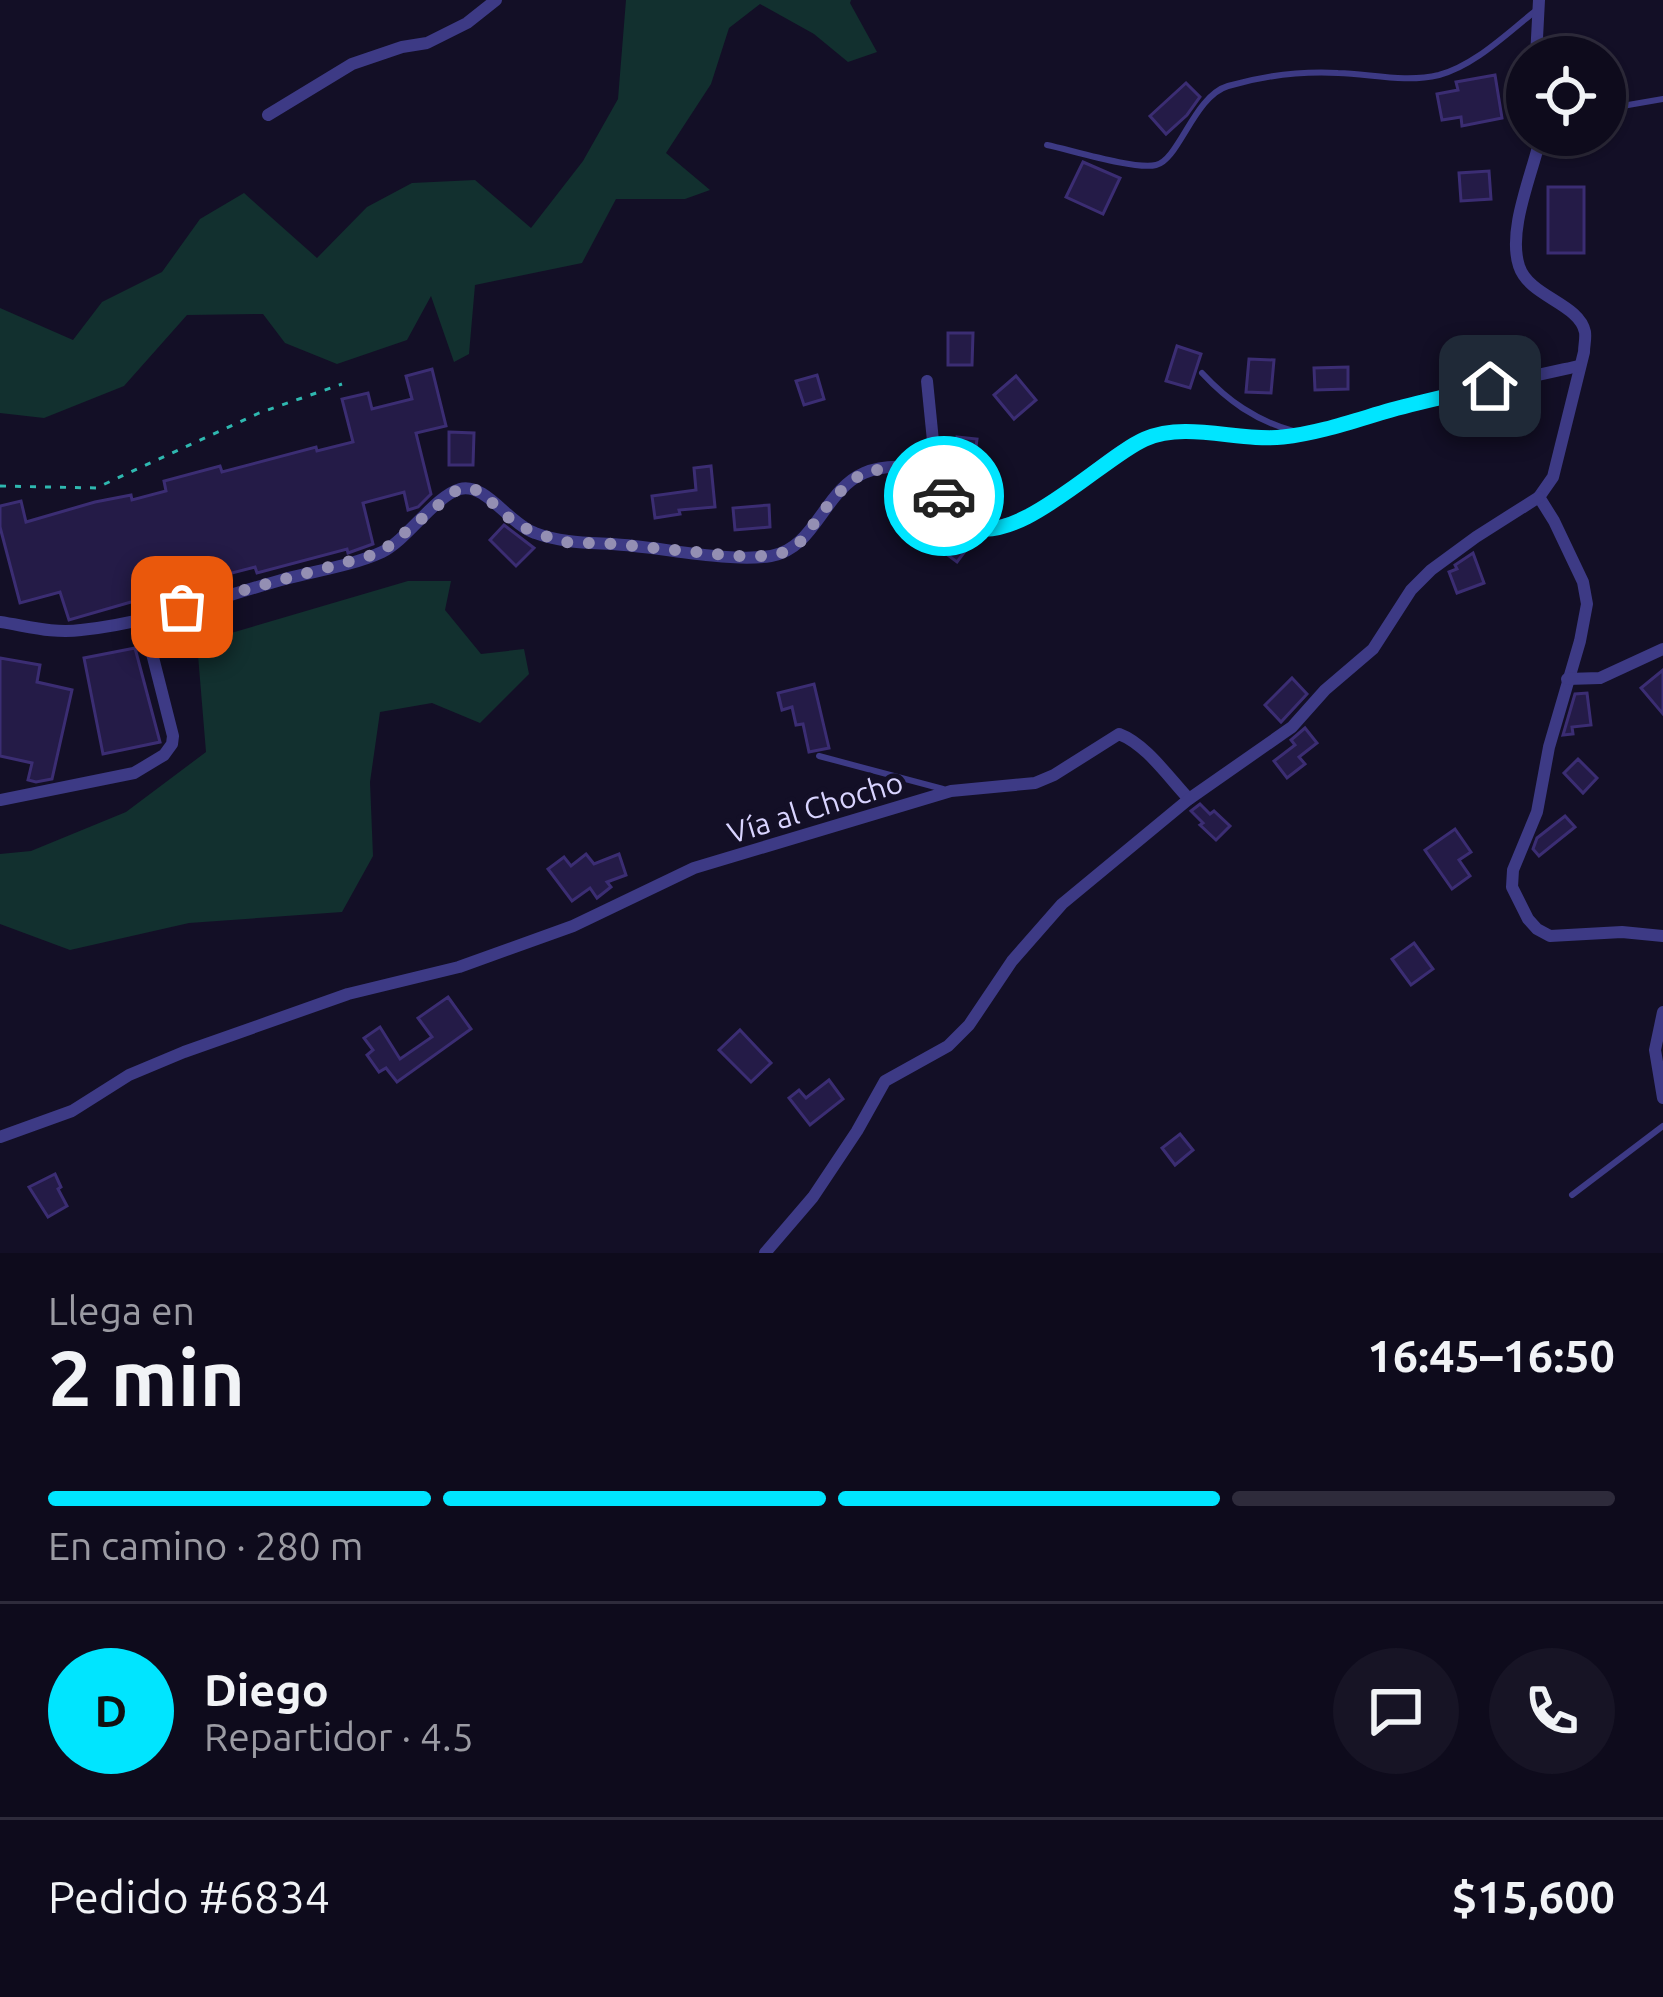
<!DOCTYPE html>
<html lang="es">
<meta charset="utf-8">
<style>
:root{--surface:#0e0b1c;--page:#171425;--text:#f1f3f6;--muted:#9b9ba3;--line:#2e2b3b;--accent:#00e5ff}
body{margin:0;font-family:Ubuntu,sans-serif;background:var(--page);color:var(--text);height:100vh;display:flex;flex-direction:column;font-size:45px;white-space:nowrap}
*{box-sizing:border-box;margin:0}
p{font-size:39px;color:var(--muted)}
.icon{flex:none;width:66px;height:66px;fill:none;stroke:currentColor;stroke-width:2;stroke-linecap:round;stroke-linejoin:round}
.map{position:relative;height:1253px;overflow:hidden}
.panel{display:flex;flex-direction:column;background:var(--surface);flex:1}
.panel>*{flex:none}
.controls{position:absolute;left:1506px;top:36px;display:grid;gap:24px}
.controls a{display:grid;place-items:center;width:120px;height:120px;border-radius:50%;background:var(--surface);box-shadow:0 3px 9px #0004,0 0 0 3px var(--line);font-size:60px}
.pin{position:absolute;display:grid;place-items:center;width:102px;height:102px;color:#fff;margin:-51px;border-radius:24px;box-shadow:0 6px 18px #0006}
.courier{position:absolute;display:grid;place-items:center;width:120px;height:120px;margin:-60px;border:9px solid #00e5ff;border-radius:50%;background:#fff;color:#222;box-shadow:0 3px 15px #0007}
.headline em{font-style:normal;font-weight:600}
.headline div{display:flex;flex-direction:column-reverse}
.headline{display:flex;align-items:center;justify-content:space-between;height:204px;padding:0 48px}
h1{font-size:78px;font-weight:600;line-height:90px}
.bar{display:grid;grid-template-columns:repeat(4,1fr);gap:18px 12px;align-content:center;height:144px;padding:0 48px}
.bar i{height:15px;border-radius:9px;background:var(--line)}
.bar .current{background:var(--accent)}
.bar p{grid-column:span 4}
.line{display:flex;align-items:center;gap:30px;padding:0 48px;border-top:3px solid var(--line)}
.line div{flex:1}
.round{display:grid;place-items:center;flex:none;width:126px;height:126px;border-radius:63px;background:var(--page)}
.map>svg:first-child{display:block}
.green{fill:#12302f}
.building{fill:#241b47;stroke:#3b2d73;stroke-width:3}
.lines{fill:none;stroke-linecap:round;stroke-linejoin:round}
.path{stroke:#2fb8b0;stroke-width:3;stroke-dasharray:6 9;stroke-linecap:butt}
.service{stroke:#3d3a85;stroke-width:6}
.minor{stroke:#3d3a85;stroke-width:12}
.done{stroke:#948fb3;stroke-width:12;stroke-dasharray:0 21.6}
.route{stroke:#00e5ff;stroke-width:15}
.labels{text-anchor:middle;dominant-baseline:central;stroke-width:10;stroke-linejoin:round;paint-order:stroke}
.street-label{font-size:30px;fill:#d9d4ff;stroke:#130f26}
</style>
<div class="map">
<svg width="1663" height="1253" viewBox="0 0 1663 1253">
<rect width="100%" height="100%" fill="#130f26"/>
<g class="green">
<path d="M626,0H851L850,3L877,52L848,62L814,34L760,4L729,28L711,84L666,153L710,190L685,199H616L582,263L475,285L469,354L454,362L431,296L407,340L337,364L285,343L263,314L187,315L124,386L44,418L0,413V308L73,340L102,302L162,272L200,219L244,193L317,258L367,207L412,183L475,180L531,228L583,161L618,99Z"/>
<path d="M408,581H451L445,610L481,654L524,649L529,674L480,723L432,703L380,712L370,782L373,856L342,912L189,923L70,950L0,924V854L31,851L126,812L206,752L197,643Z"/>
</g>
<g class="building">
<path d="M1495,75L1502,118L1462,126L1461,117L1442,120L1437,94L1458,90L1456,82Z"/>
<path d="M1186,83L1200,97L1187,115L1166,134L1150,116Z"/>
<path d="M1083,162L1120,178L1103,214L1066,197Z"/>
<path d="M1489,171L1491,199L1461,201L1459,173Z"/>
<rect x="1548" y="187" width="36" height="66"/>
<path d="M948,333H973L972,365H948Z"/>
<path d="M1177,346L1201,354L1190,388L1166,381Z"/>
<path d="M1249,359L1274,360L1271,393L1246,392Z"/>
<path d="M1348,367V389L1315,390L1314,368Z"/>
<path d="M432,369L446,426L416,433L431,494L418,507L408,510L404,492L363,503L373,544L348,553L347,549L257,573L255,567L185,585L188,596L162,602L161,597L131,602L69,620L60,592L20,603L0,527V506L21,501L26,522L95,502L131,495L132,500L166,491L164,481L220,466L222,472L316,447L317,451L353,442L342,399L368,393L372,409L412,399L406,376Z"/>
<path d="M817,375L824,399L804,405L796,381Z"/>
<path d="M1016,376L1036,400L1014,419L994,395Z"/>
<path d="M449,432L474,433L473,465H449Z"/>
<path d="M957,437L977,439L973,469L953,467Z"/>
<path d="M711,466L715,507L679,510L680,514L655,518L652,496L696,490L694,468Z"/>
<path d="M769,505L770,527L735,530L733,508Z"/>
<path d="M928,510L972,542L957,562L914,530Z"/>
<path d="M504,525L534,548L516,566L490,540Z"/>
<path d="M1473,553L1484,583L1457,593L1449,572L1457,569L1455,565Z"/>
<path d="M135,648L160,742L103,754L84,658Z"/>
<path d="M0,658L40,665L37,682L72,690L52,779L36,782L28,780L32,763L0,756Z"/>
<path d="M1663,670V714L1641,688Z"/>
<path d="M1292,678L1307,694L1281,722L1265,705Z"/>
<path d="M814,684L829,748L809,752L803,724L796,725L792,707L782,710L778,693Z"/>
<path d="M1587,693L1591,725L1572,727L1573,734L1563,735L1575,694Z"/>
<path d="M1305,728L1317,743L1299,757L1305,764L1287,778L1274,761L1295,745L1291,740Z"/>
<path d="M1578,759L1597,778L1583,793L1564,773Z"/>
<path d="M1200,804L1210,814L1214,811L1230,826L1216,840L1200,825L1203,823L1191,811Z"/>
<path d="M1565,816L1575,827L1539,856L1533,849L1537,838Z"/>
<path d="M1455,829L1471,852L1459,860L1470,876L1452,889L1425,850Z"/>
<path d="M586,854L594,864L619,854L626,875L607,882L611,887L597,898L590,888L572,901L548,869L564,857L571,866Z"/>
<path d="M1414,943L1433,969L1411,985L1392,959Z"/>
<path d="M448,997L471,1029L397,1082L386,1068L379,1072L367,1055L373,1050L364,1038L380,1027L400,1059L432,1037L418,1018Z"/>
<path d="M740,1030L771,1063L751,1082L719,1050Z"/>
<path d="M829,1080L843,1099L810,1125L789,1098L799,1090L806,1098Z"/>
<path d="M1180,1134L1193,1150L1175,1165L1162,1148Z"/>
<path d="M55,1174L61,1187L58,1189L67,1206L48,1217L29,1187Z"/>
</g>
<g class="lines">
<path class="path" d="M0,486L96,488L259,413L342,384"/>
<g class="service">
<path d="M1605,109L1663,99"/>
<path d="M1047,145C1071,150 1135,170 1156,165C1179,160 1194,96 1228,86C1263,76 1301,71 1338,73C1371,74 1405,83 1439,75C1476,65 1508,32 1538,9"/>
<path d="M1202,373C1228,401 1255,420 1293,431"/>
<path d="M819,756L943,789"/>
<path d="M1572,1195L1663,1126"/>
</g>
<g class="minor">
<path d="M1536,57L1539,0"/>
<path d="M268,115L352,64L402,47L427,43L467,23L496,0"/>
<path d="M1541,135C1533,173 1507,229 1519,266C1529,297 1579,303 1585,332C1586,339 1584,345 1584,352L1553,477L1539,497L1554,521L1583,582L1587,604L1580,641L1549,747L1537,812L1513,870L1512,887L1528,919L1537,929L1550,936L1622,932L1663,936"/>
<path d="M927,381L936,471"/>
<path d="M0,622C27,626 54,634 81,630C150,623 219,597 285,579C315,571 354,565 382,552C407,540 435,496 460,489C485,482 509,524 535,533C567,545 600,542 634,546C674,550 732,562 771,556C815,549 824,490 864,473C887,463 912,467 936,471C944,496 954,528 985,527C1055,526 1099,448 1159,434C1199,425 1246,442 1287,436C1326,431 1363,417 1402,407C1460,392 1520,379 1579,366"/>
<path d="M1567,679L1600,678L1663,649"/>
<path d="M0,800L134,773L164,755L172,744L173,736L143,618"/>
<path d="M1663,1012L1655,1050L1663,1098"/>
<path d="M0,1137L72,1111L129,1075L184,1052L348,994L459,967L573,926L694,868L951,791L1035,783L1054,775L1119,734C1146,744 1169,778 1189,799"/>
<path d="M765,1253L813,1197L857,1131L885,1081L948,1046L969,1025L1012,961L1062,904L1189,799L1292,727L1325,690L1373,649L1411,590L1431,570L1476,537L1539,497"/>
</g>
</g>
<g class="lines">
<path class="done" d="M182,607L380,553L458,489L478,490L517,525L561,542L614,544L736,556H770L785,552L800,542L835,496L862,473L897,466L936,471L944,496"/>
<path class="route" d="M944,496C950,505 956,519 967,525C1015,550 1103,457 1145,439C1187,421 1239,442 1283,437C1320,433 1356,420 1391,410C1424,401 1457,394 1490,386"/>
</g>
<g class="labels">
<g class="street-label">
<text transform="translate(815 807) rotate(-17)">Vía al Chocho</text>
</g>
</g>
</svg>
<div class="controls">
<a><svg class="icon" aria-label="locate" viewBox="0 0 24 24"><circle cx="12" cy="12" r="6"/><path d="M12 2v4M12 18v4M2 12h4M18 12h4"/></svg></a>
</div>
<div class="pin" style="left:182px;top:607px;background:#ea580c"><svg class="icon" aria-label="bag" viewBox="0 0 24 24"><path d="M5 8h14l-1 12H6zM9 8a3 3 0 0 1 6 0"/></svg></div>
<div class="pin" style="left:1490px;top:386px;background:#1f2937"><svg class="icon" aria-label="home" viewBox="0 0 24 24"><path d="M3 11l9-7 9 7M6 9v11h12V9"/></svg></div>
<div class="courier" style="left:944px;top:496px"><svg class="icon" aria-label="car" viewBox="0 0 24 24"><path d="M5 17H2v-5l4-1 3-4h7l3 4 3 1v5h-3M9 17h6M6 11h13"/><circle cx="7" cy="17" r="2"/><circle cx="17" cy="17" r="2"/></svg></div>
</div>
<section class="panel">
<div class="headline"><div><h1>2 min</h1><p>Llega en</p></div><em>16:45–16:50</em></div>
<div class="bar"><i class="current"></i><i class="current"></i><i class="current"></i><i></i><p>En camino · 280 m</p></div>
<div class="line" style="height:216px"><b class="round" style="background:var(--accent);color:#111">D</b><div><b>Diego</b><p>Repartidor · 4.5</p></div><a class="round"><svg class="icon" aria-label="chat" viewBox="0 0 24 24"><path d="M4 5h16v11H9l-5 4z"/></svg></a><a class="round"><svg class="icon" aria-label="phone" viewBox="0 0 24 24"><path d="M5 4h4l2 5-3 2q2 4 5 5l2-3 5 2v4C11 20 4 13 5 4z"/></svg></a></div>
<div class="line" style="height:156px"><div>Pedido #6834</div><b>$15,600</b></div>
</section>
